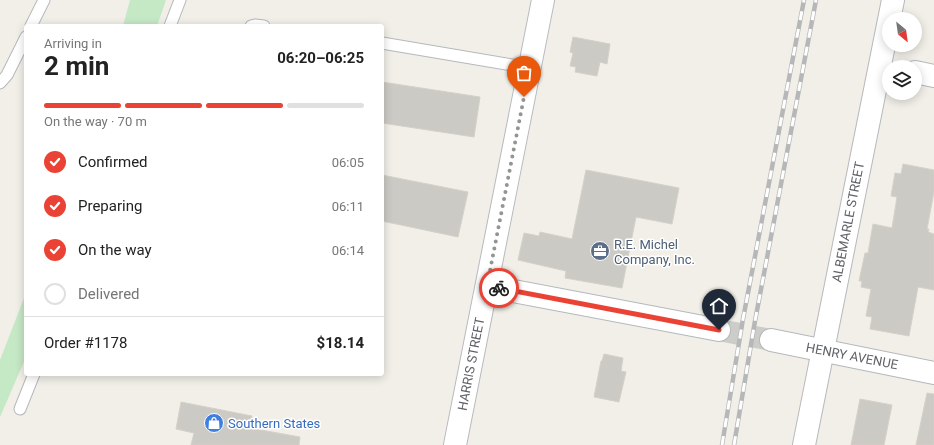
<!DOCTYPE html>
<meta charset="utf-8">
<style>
:root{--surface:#fff;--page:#f6f6f6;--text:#222;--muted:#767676;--line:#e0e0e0;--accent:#ea4335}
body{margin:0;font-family:Roboto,sans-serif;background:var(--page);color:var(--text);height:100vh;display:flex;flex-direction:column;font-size:15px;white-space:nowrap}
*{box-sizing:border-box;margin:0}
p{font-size:13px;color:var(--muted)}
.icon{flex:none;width:22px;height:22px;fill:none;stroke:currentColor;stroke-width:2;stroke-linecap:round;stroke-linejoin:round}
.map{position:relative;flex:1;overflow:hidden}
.drawer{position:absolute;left:24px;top:24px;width:360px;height:352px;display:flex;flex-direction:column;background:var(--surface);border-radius:4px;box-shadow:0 2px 10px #0003}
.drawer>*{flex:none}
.needle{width:26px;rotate:151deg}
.buttons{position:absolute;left:882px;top:12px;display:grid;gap:8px}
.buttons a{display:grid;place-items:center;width:40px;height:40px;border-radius:50%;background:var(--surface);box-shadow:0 2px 10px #0003;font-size:20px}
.pin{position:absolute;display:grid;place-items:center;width:34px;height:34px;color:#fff;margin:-41px -17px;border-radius:50% 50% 50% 0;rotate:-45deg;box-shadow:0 0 4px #0007}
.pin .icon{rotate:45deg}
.courier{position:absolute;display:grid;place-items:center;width:40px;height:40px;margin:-20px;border:3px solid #ea4335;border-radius:50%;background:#fff;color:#222;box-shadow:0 1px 5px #0007}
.head em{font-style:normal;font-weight:700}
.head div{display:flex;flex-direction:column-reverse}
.head{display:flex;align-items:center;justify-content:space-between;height:68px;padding:0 20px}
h1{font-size:26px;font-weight:700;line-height:30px}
.bar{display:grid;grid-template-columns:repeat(4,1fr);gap:6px 4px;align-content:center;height:48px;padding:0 20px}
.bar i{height:5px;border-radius:3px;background:var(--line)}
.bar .current{background:var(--accent)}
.bar p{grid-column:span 4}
.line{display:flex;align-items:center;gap:10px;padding:0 20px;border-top:1px solid var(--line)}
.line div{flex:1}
ol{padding:0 20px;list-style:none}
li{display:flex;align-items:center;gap:12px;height:44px}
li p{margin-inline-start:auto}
li .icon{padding:4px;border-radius:50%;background:var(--accent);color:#fff;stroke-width:4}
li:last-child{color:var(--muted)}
li i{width:22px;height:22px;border:2px solid var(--line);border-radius:50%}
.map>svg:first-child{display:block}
.green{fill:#c5e8c5}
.building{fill:#cccac5;stroke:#d6d1c6}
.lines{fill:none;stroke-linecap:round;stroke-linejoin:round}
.street-tunnel{stroke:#ccccc8;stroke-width:22;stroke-dasharray:22 11;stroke-linecap:butt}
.lane-casing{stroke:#b5b8bc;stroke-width:13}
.street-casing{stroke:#b5b8bc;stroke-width:24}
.secondary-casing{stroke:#b6babf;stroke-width:24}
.lane{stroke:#fff;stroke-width:11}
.street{stroke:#fff;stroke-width:22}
.secondary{stroke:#fff;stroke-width:22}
.rail-casing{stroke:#b6b7b8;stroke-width:4.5}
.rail{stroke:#fff;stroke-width:3;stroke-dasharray:9;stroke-linecap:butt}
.done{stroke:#929495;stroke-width:4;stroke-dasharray:0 7.2}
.route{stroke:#ea4335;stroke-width:5}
.labels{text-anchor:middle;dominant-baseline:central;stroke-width:3;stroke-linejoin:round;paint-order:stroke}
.street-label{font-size:13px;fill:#5f6368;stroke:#fff}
.service-label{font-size:13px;fill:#4e5e75;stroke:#fff;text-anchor:start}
.shop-label{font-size:13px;fill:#366cbe;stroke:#fff;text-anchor:start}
</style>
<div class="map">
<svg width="934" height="445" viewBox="0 0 934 445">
<rect width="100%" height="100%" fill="#f1efe8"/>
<g class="green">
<path d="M130,0H166L157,26H123Z"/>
<path d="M26,293V357L0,417V360Z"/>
</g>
<g class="building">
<path d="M573,37L610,44L607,64L600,62L597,76L575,72L576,67L570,66L573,53L570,52Z"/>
<path d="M382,82L480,97L474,137L382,123Z"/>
<path d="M903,164L934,170V192L927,229H929L928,232L934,234V290L918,287L909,336L870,329L872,317L866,316L871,289L861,287L862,281H859L865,253H868L873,224L892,228L897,197L891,196L895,173L901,174Z"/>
<path d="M586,170L679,188L672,224L636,217L622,288L565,278L566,271L518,260L524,233L539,236L540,232L572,239Z"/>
<path d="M382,175L468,192L458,237L382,221Z"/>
<path d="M604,354L623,358L621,371L626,372L619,402L594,397L601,361H602Z"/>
<path d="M927,393L934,394V445H916Z"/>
<path d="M860,399L892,405L884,445H851Z"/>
<path d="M181,402L252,416L250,428L300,437L299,445H191L194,433L176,429Z"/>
</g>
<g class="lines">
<path class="street-tunnel" d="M719,330L771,340"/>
<defs>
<g id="lane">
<path d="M31,26L44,0"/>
<path d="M170,26L180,0"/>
<path d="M251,26L255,25L264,26"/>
<path d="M382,43L530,68"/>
<path d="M0,83L7,75L26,37"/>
<path d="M20,409L34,374"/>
</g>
<g id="street">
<path d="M915,72L934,76"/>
<path d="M487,286L719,330"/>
<path d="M771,340L934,373"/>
<path d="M804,445L893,0"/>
</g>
<path id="secondary" d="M455,445L543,0"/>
</defs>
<use href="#lane" class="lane-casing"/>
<use href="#street" class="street-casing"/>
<use href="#secondary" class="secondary-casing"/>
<use href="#lane" class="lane"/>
<use href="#street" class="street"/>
<use href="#secondary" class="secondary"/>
<defs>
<g id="rail">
<path d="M722,445L743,319L804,0"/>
<path d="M734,445L755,321L816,0"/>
</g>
</defs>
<use href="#rail" class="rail-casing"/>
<use href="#rail" class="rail"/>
</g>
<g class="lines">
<path class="done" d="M499,288L487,286L524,97"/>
<path class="route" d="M499,288L719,330"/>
</g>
<defs>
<symbol id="office-disc" viewBox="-11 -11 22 22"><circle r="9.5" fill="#5c6f8a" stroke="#fff"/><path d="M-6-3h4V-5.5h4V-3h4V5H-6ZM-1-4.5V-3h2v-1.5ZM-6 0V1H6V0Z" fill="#fff"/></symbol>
<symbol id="shop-disc" viewBox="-11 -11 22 22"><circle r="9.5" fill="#3f7fe0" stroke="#fff"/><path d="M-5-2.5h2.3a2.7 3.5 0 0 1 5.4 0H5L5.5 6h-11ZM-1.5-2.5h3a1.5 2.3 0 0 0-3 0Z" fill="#fff"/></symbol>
</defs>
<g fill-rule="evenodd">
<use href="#office-disc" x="589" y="240" width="22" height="22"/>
<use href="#shop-disc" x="203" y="412" width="22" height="22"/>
</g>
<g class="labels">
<g class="street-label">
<text transform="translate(848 222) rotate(-79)">ALBEMARLE STREET</text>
<text transform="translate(852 356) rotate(11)">HENRY AVENUE</text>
<text transform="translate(471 364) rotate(-79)">HARRIS STREET</text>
</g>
<g class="service-label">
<text x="614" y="244">R.E. Michel<tspan x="614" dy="15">Company, Inc.</tspan></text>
</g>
<g class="shop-label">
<text x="228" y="423">Southern States</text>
</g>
</g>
</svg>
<div class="buttons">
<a><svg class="needle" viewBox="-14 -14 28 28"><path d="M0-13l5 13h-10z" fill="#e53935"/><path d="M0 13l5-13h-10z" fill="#767676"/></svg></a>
<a><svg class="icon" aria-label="layers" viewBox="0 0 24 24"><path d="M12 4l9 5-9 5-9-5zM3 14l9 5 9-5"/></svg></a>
</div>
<div class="pin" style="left:524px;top:97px;background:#ea580c"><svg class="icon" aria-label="bag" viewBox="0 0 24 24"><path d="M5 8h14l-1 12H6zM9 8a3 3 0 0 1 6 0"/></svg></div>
<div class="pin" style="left:719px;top:330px;background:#1f2937"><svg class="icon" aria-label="home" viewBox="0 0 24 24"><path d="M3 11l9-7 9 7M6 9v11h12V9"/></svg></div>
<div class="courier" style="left:499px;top:288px"><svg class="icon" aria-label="bike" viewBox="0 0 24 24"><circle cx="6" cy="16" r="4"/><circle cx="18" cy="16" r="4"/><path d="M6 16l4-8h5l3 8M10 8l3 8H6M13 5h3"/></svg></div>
<section class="drawer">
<div class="head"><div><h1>2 min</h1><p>Arriving in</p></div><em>06:20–06:25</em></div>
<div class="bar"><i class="current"></i><i class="current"></i><i class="current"></i><i></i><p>On the way · 70 m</p></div>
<ol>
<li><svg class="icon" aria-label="check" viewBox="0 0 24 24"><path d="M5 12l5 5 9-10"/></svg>Confirmed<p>06:05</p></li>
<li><svg class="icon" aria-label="check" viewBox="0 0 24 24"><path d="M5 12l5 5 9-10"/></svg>Preparing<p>06:11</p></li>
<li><svg class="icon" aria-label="check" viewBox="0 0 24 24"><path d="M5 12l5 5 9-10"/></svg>On the way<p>06:14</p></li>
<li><i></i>Delivered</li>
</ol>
<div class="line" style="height:52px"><div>Order #1178</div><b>$18.14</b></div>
</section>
</div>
